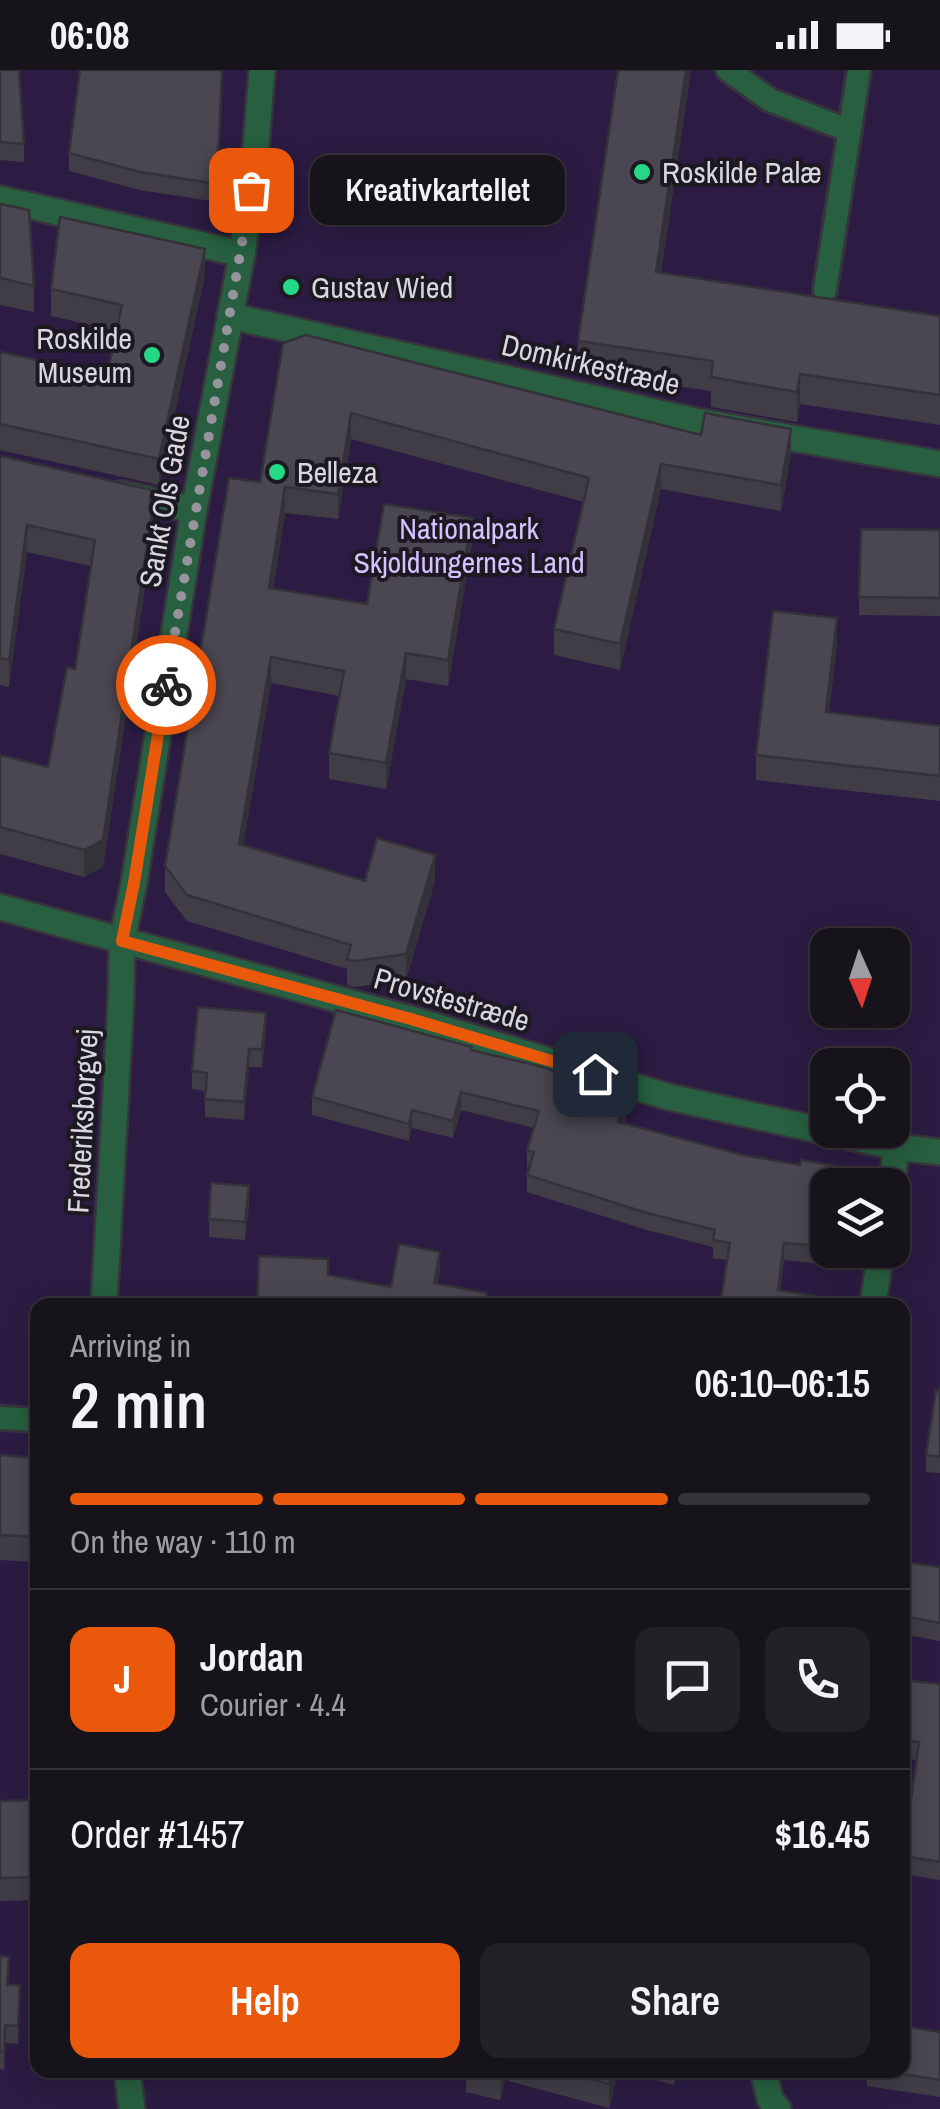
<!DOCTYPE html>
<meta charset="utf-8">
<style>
:root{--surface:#16131a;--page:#232027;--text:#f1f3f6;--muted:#9e9ea2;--line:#353239;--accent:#ea580c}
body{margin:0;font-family:"Archivo Narrow",sans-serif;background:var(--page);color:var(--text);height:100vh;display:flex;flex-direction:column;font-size:38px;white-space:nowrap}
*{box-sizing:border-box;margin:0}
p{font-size:32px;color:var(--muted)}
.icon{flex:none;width:55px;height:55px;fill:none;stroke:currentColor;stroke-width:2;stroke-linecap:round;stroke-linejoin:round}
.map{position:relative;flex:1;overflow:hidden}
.side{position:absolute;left:30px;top:1228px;width:880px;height:780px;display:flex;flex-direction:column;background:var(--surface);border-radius:20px;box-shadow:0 5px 25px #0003,0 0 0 2px var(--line)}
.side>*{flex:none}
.needle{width:65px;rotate:177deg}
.controls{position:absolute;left:810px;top:858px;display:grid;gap:20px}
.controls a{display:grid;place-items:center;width:100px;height:100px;border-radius:20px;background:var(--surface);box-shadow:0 5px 25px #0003,0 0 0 2px var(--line);font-size:50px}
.pin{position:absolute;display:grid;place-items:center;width:85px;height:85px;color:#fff;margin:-42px;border-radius:20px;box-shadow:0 5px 15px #0006}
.courier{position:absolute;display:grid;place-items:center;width:100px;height:100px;margin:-50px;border:8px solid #ea580c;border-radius:50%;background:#fff;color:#222;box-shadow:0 2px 12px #0007}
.bubble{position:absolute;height:70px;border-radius:20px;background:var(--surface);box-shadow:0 5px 25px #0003,0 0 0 2px var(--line);font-size:32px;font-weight:600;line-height:70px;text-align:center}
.overview em{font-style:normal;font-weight:600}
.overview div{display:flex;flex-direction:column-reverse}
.overview{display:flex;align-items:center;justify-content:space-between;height:170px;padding:0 40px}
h1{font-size:65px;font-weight:600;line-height:75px}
.bar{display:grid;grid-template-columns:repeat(4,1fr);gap:15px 10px;align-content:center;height:120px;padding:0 40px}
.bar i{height:12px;border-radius:8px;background:var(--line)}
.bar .on{background:var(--accent)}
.bar p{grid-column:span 4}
.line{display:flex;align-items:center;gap:25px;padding:0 40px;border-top:2px solid var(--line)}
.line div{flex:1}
.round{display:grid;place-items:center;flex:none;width:105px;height:105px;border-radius:20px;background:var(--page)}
.button{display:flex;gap:20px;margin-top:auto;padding:20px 40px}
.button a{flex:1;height:115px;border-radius:20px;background:var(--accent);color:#fff;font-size:40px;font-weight:600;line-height:115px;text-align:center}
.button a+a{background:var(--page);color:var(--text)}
.status{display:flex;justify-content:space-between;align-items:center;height:70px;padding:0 50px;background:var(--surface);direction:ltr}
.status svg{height:28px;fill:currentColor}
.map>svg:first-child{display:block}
.green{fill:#2c1c43;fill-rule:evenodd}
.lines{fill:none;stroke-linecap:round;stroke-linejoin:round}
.service-casing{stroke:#37343d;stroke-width:28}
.minor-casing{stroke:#37343d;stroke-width:30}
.service{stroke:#275f40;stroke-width:22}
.minor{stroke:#275f40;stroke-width:25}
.wall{fill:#403d47}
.shaded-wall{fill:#343239}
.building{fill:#4b4752;stroke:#343239;stroke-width:2.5}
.done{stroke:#97949d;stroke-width:10;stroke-dasharray:0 18}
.route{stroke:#ea580c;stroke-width:12}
.poi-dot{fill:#24d886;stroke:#1d1923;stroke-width:4}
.labels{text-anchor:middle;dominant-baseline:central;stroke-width:8;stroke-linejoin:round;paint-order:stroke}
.poi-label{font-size:30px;fill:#d9d7de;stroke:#1d1923;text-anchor:start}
.street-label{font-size:30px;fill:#d9d7de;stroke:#1d1923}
.park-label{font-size:30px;fill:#d6c0fe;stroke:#1d1923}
</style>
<div class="status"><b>06:08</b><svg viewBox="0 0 49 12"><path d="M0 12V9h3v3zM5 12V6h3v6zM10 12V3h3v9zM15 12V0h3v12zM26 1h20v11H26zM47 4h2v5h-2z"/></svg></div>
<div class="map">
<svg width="940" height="2039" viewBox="0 0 940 2039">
<rect width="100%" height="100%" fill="#1d1923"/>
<path class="green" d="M0,0H940V2039H0ZM828,875H892V940H828ZM828,995H892V1060H828ZM828,1115H892V1180H828ZM38,1235H902V2000H38Z"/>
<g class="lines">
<defs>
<g id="service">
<path d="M728,0L770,30L850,61"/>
<path d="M825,220L859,0"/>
<path d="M0,1348L38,1350"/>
</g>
<g id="minor">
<path d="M0,129L242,184"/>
<path d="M230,246L695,351L940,394"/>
<path d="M121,424L194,440"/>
<path d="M0,837L411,949L669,1027L897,1077L940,1082"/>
<path d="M891,1115L897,1077"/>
<path d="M104,1235L121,929L122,871L134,813L194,440L242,184L255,88L262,0"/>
<path d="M873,1235L881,1180"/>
<path d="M127,2000L132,2039"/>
<path d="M763,2000L770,2029L778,2039"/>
</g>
</defs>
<use href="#service" class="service-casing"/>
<use href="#minor" class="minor-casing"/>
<use href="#service" class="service"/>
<use href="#minor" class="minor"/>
</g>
<g class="wall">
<path d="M0,0L24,74V92L0,90Z"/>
<path d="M618,0H691L661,202L940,246V355L800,334L797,352L711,337V321L578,302V271Z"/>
<path d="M69,83L219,90L211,131L140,120L69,101Z"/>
<path d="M0,134L34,216V242L0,235Z"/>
<path d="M205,205L159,415L0,380V282L107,305L117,261L51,246V219Z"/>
<path d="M283,273L791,384L781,441L661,419L620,600L554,585V559L584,432L351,369L338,449L285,443L273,519L367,534L472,474L448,616L406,609L386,719L329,709V683L340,626L271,613L243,775L365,811H435L406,910L356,917L347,915V899L187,851L165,822V796L260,412Z"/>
<path d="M0,386L152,433L153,463L103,797L84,807L0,784V685L48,697L75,599L91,496L27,482L9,617L0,615Z"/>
<path d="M940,460V546L859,545V527Z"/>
<path d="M837,574L829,642L940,656V731L756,710V685Z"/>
<path d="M266,961L262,997H249L244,1050L205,1047V1021L192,1019V1001Z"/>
<path d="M472,981L627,1042L624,1054L828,1115V1165L822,1194L784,1190L780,1221L814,1235H720L727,1190L713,1188V1177L647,1160L527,1122V1105L529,1098L527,1097V1080L534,1058L461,1040L453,1068L412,1058L409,1071L312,1045V1027Z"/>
<path d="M249,1134L245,1170L209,1167V1149Z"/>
<path d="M940,1316V1403L926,1402V1385Z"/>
<path d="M0,1385L37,1413L33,1492L0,1490Z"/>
<path d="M940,1497V1571L902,1564V1542Z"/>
<path d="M902,1610L940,1614V1810L903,1804V1786L917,1690L902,1688Z"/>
<path d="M38,1730V1830L0,1831V1731Z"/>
<path d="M0,1886L8,1915L20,1933L18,1974L5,1973L4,2000L0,1999Z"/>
<path d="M940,1962V2027L867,2016V2000H902Z"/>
<path d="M460,2000H678L674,2015L619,2000L609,2038L505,2010L500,2030L466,2022V2001Z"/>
</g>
<g class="shaded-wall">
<path d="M222,0L219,90L211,131V113Z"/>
<path d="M686,0H691L656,232V202Z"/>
<path d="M205,179V205L159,415V389Z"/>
<path d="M800,304V334L797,352V322Z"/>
<path d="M351,343V369L338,449V424Z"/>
<path d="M791,359V384L781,441V415Z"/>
<path d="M661,394V419L620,600V574Z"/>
<path d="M285,417V443L269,544V518Z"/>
<path d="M152,420L153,463L103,797L84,807V780Z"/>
<path d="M472,448V474L448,616V590Z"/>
<path d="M27,455V482L9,617V590Z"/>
<path d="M837,548V574L826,667V642Z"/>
<path d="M406,583V609L386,719V693Z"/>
<path d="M271,587V613L239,800V774Z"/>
<path d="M435,785V811L406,910V884Z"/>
<path d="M266,943V961L262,997V979Z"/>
<path d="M249,979V997L244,1050V1032Z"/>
<path d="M461,1022V1040L453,1068V1051Z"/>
<path d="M627,1025V1042L618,1070V1052Z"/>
<path d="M412,1040V1058L409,1071V1054Z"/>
<path d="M249,1116V1134L245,1170V1152Z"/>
<path d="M828,1147V1165L822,1194V1176Z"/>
<path d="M784,1173V1190L778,1235V1220Z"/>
<path d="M440,1182V1202L434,1234V1213Z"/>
<path d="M37,1388V1413L33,1492V1467Z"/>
<path d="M502,2000H505V2010L500,2030Z"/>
<path d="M613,2000H619L609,2038V2014Z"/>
</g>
<g class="building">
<path d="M0,0H19L24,74L0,72Z"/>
<path d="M80,0H222L219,72L211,113L140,102L69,83Z"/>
<path d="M618,0H686L656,202L940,246V325L800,304L797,322L711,307L713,291L578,271Z"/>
<path d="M0,134L29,140L34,216L0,208Z"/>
<path d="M60,147L205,179L159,389L0,354V282L107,305L122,235L51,219Z"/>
<path d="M306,265L701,365L705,343L791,359L781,415L661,394L620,574L554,559L589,408L351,343L338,424L285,417L269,518L367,534L384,434L472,448L448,590L406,583L386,693L329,683L344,601L271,587L239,774L365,811L377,768L435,785L406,884L356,891L347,889L351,875L187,825L165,796L229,408L260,412L283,273Z"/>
<path d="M0,386L152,420L150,429L153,436L103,770L84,780L0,757V685L48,697L67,597L75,599L95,470L27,455L9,590L0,588Z"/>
<path d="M861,459L940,460V528L859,527Z"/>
<path d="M773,541L837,548L826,642L940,656V706L756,685Z"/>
<path d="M198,937L266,943L262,979H249L244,1032L205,1029L207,1003L192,1001Z"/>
<path d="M336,940L472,977L471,980L539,996L627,1025L618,1052L743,1085L800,1095L801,1090L837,1096L834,1115H828V1147L822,1176L784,1173L778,1220L814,1226L812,1235H720L730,1173L713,1170L715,1160L647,1143L527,1105L534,1082L527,1080L539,1041L461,1022L453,1051L412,1040L409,1054L312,1027Z"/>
<path d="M211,1113L249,1116L245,1152L209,1149Z"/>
<path d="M399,1174L440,1182L434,1213L487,1223L484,1235H257L259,1186L328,1189V1205L391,1217Z"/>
<path d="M940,1316V1387L926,1385L936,1320L939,1322Z"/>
<path d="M0,1385L37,1388L33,1467L0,1465Z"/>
<path d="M911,1493L940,1497V1553L902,1546Z"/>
<path d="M902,1610L940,1614V1792L903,1786L919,1672L902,1670Z"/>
<path d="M38,1730V1807L0,1808V1731Z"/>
<path d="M0,1886L9,1887L7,1915H20L18,1956L5,1955L4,1982L0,1981Z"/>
<path d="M902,1956L940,1962V2010L878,2000H902Z"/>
<path d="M476,2000H502L500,2006Z"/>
<path d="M557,2000H613L609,2014Z"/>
</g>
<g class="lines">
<path class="done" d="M166,615L251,120"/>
<path class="route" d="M166,615L134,813L122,871L411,949L595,1004"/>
</g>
<g class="poi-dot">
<circle cx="642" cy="102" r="10"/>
<circle cx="291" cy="217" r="10"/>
<circle cx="152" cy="285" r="10"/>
<circle cx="277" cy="402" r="10"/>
</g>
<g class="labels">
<g class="poi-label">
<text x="662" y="102">Roskilde Palæ</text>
<text x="311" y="217">Gustav Wied</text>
<text x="132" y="268" text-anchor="end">Roskilde<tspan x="132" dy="34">Museum</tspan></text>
<text x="297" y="402">Belleza</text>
</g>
<g class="street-label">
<text transform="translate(591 294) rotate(13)">Domkirkestræde</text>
<text transform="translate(164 431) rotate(-80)">Sankt Ols Gade</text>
<text transform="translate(452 929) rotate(16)">Provstestræde</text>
<text transform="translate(82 1051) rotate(-87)">Frederiksborgvej</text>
</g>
<g class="park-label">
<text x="469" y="458">Nationalpark<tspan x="469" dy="34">Skjoldungernes Land</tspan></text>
</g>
</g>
</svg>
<div class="controls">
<a><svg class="needle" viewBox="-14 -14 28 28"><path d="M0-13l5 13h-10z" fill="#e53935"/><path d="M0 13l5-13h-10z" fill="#9e9ea2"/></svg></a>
<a><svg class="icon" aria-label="locate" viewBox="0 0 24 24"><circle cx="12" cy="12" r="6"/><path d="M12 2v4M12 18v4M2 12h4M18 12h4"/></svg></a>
<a><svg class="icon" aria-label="layers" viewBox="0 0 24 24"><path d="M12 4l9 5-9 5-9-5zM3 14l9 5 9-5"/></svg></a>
</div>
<div class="pin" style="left:251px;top:120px;background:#ea580c"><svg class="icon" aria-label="bag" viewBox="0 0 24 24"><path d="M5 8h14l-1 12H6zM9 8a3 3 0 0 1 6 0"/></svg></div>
<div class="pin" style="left:595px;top:1004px;background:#1f2937"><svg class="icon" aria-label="home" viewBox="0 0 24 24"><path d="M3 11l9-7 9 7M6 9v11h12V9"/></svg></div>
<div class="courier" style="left:166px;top:615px"><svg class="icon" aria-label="bike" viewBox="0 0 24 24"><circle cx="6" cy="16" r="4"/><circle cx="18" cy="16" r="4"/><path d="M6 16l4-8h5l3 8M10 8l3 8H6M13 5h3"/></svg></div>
<div class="bubble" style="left:310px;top:85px;width:255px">Kreativkartellet</div>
<section class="side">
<div class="overview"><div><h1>2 min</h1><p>Arriving in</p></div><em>06:10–06:15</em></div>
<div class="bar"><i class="on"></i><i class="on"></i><i class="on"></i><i></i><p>On the way · 110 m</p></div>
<div class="line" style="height:180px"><b class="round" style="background:var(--accent);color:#fff">J</b><div><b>Jordan</b><p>Courier · 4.4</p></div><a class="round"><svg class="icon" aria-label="chat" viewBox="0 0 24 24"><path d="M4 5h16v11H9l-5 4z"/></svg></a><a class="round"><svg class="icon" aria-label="phone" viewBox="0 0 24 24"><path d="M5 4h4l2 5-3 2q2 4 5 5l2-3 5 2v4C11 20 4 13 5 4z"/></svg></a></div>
<div class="line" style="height:130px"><div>Order #1457</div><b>$16.45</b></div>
<div class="button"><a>Help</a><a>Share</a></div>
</section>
</div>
